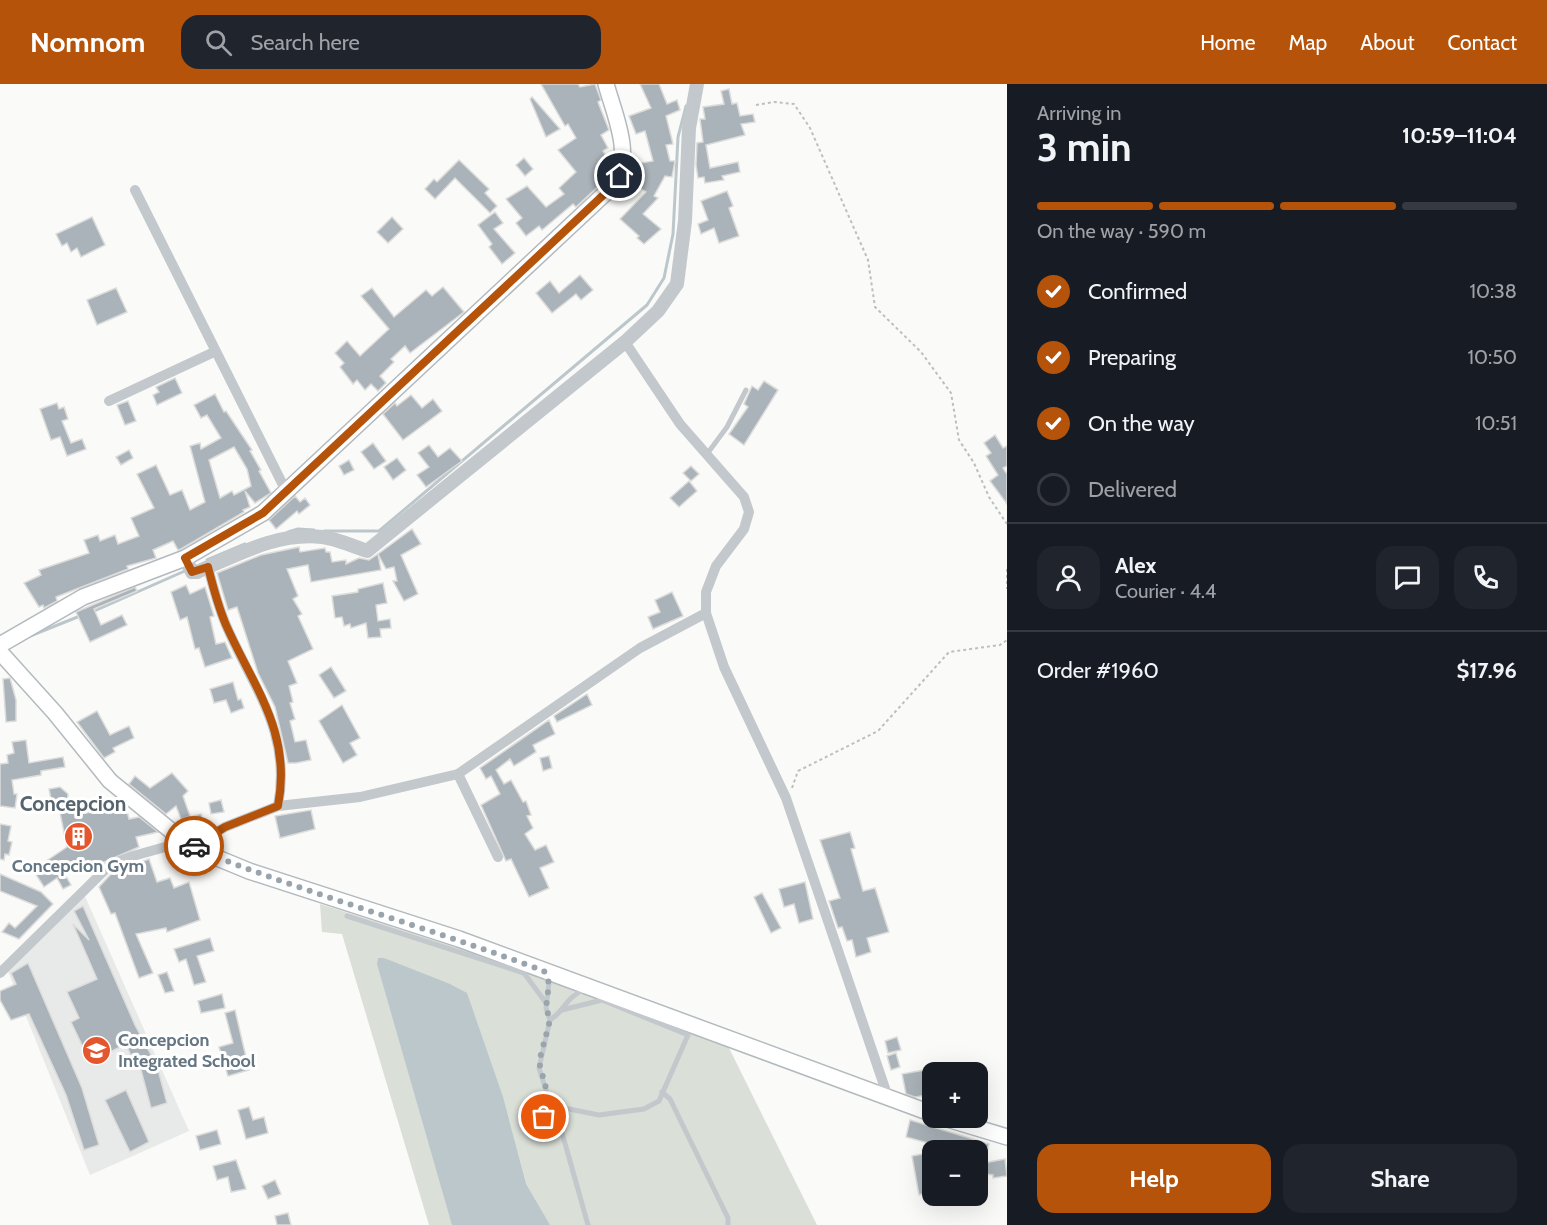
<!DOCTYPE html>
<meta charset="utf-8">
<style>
:root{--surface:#171b24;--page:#20242c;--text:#f1f3f6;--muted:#9ea1a6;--line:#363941;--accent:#b45309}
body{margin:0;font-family:Cabin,sans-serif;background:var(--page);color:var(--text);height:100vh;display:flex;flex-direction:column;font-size:22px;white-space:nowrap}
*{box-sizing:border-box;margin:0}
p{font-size:20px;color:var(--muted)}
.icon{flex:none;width:33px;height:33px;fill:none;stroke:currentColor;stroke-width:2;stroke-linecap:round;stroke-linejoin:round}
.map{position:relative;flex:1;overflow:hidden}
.details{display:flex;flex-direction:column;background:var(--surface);width:540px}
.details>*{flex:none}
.controls{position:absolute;left:922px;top:978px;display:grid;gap:12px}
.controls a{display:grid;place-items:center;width:66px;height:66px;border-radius:12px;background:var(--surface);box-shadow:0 6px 24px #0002;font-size:30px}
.pin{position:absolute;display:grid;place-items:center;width:51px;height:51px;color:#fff;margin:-26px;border:3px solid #fff;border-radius:50%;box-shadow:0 2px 6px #0007}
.courier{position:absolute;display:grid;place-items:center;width:60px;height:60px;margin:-30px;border:4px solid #b45309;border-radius:50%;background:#fff;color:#222;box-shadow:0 2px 8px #0007}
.headline em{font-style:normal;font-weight:800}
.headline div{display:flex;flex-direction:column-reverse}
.headline{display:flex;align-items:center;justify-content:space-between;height:102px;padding:0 30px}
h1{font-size:39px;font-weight:800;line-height:45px}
.bar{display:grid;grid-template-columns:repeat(4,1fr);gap:9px 6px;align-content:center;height:72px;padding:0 30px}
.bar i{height:8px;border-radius:4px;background:var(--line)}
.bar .selected{background:var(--accent)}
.bar p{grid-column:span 4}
.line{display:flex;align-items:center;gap:15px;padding:0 30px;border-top:2px solid var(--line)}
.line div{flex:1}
.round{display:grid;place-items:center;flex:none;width:63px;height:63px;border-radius:18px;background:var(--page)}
ol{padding:0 30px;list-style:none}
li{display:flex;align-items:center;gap:18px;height:66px}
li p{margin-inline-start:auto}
li .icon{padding:6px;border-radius:50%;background:var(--accent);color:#fff;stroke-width:4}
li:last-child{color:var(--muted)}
li i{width:33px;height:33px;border:3px solid var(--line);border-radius:50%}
.action{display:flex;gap:12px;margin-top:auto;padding:12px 30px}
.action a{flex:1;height:69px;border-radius:18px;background:var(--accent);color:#fff;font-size:24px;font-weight:800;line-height:69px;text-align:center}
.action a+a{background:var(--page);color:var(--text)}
header{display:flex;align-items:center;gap:36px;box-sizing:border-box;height:84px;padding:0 30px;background:var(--accent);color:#fff}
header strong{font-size:28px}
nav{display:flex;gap:33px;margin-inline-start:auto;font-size:21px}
.search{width:420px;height:54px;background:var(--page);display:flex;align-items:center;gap:15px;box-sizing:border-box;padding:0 21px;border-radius:18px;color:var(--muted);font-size:22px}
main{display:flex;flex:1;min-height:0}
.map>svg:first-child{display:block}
.built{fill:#e8e9e9}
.green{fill:#dadfd7}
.water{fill:#bbc7cb}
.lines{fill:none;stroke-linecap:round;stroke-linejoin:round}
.stream{stroke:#bbc7cb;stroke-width:3}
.building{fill:#aab3b9;stroke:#dcdcda;stroke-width:1.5;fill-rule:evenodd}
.secondary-casing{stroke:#b3babf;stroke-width:18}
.path{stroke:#bbbfc2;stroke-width:2;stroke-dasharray:3 3;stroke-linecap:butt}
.service{stroke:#c3c8cc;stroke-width:5}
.minor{stroke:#c3c8cc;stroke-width:10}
.tertiary{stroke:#c3c8cc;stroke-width:14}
.secondary{stroke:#fff;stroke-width:15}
.done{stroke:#99a4ac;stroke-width:6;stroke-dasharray:0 10.8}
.route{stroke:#b45309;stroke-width:8}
.labels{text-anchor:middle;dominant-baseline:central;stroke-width:6;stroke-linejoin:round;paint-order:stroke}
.poi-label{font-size:18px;font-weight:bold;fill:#657683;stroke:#fff}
.quarter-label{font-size:21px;font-weight:bold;fill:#57646e;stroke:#fff}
</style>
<header>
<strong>Nomnom</strong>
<div class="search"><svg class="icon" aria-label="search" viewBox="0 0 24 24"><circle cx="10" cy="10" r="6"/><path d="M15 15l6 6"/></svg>Search here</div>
<nav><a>Home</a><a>Map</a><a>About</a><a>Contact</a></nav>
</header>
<main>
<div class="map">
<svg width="1007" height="1141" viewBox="0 0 1007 1141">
<rect width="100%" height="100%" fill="#fafaf8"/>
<path class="built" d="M84,810L189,1047L90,1091L7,885Z"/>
<path class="green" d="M320,820L528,886L727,960L817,1141H429L342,850L322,848Z"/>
<path class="water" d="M378,874H384L450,900L467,909L503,1013L526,1100L550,1141H452L377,880Z"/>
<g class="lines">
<g class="stream">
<path d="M324,447H379L647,221L664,194L673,150L678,53L686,22"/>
<path d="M288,448L298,445L314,446"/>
<path d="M207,476L245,460"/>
<path d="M92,528L187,486"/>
<path d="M30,552L80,532"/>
</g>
</g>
<g class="building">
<path d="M541,0H578L580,3L595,0L601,16L598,18L609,46L601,51L608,64L603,67L611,80L610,84L600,92L604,97L576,123L573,120L542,146L539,142L526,152L516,139L522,134L506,115L527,102L546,123L564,110L559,104L576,88L558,66L576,54L568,40L565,42Z"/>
<path d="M640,0H659L667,20L677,16L680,26L666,32L673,60L666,61L670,77H675L672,93L665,92L654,112L658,114L643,130L661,145L644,160L637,154L639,152L620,135L646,108L637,102L643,93L641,79L653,77L645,47L636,50L629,32L651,24Z"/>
<path d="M729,5L732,20L737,19L740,32L753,30L755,38L741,40L745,51L706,61L710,84L738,78L740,88L722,92L724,96L705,99L704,93L698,94L696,81L697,59L703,58L700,35H705L703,23L724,20L721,7Z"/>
<path d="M532,13L560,45L546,53L530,15Z"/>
<path d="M524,74L533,85L525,92L516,81Z"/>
<path d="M459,76L489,105L485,109L497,122L490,129L455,94L435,115L425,105L434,95L437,98Z"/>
<path d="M727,107L733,122L729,124L739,152L719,159L714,144L701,150L698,140L708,136L701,117Z"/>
<path d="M495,128L503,139L494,145L515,169L502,180L489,163L492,160L478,141Z"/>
<path d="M92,133L105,161L81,173L77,164L71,168L67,159L62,162L56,150Z"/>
<path d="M392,133L403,145L388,159L377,148Z"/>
<path d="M580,191L593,206L581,216L576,210L552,229L536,209L550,197L559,209Z"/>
<path d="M443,203L464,228L410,269L405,262L391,275L394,278L380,292L386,299L378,307L371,300L365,306L357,296L353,300L340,283L344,279L335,269L347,257L360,272L389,245L361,212L372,204L394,233L426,206L432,212Z"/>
<path d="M116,204L127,228L97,241L87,216Z"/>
<path d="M175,294L182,309L157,321L153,311L159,308L156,303Z"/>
<path d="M764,297L778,306L744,361L729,350L748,323L744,320L752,302L758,306Z"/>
<path d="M215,310L224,328L226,327L252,366L250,367L261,386L259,387L271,409L255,419L245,407L250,423L243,426L244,428L181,465L178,466L173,457L153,466L156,474L127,482L128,485L56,513L57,517L44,524L43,521L39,523L24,499L41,491L39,486L89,469L84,456L98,451L100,457L115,451L118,460L139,452L131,434L154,424L137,390L156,381L170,411L182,406L190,426L205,418L190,362L200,359L201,365L221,354L207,331L201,334L194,321ZM234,363L247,385L251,402L234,411L232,407L220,414L209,376Z"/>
<path d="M411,311L422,324L433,315L442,327L403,356L383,330L395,319L397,322Z"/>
<path d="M128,317L136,337L125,341L117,321Z"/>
<path d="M57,319L59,325L64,323L68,335L62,337L71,359L82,355L86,365L67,372L60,353L51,356L40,325Z"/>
<path d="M995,351L1003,364L1007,362V382L1003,384L1007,390V420L990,397L998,391L986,372L991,369L984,359Z"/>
<path d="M373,359L386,377L374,385L361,368Z"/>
<path d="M429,361L438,373L450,364L462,377L426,403L417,391L429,383L418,369Z"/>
<path d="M129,366L133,374L121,381L116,373Z"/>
<path d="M397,374L406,386L393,396L384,383Z"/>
<path d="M349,376L354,386L344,391L339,382Z"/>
<path d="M691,382L699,390L691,397L683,389Z"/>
<path d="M689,397L697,407L679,423L670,414Z"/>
<path d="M295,412L300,418L305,414L310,421L299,430L297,427L276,445L269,436Z"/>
<path d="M412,445L421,460L401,471L418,510L404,517L393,497H397L394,483L386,485L378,470Z"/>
<path d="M299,463L300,468L325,464L326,468H330L332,478L346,476V480L359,474L369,476L378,470L381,486L311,498L308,481L287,485L298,512L293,515L302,530L298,532L313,565L288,577L297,599L289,602L293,618L290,619L295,635L290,637L295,658L306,656L311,676L296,679H288L275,623L258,589L237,523L228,526L217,489L261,471Z"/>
<path d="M383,499L387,519L376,521L378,537L390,535L391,544L380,545L381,553L368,554L366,539L351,544L350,540L344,542L342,533L335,534L332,512L358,508V505Z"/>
<path d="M186,501L190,510L205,503L214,532L210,533L216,560L225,558L232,574L205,583L199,564L195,565L187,533L180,536L171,508Z"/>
<path d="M135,503L137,507L94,525L101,541L122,531L127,541L90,558L76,528Z"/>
<path d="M672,508L683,532L653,545L648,533L660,528L655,516Z"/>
<path d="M331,583L346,607L334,614L319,591Z"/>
<path d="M10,594L16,616V637L6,638L3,595Z"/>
<path d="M233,598L238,616L241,615L244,624L231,629L226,616L214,619L210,605Z"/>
<path d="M587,610L592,621L557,638L554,632Z"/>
<path d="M342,621L360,654L350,659L357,671L343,679L319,637Z"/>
<path d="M97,627L110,651L129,642L134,654L113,664L115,668L104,674L77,638Z"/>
<path d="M549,636L555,650L533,661L536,668L514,682L510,675L496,686L504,700L511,696L523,718L526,717L531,731L527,732L533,744L525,750L535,766L546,761L554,778L540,784L549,804L529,813L511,775L506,777L481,721L500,710L491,692L486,695L480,684Z"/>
<path d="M26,656L29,679L63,673L65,683L41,687V691L12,696L14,710H17L15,724L0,722V680L8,679L7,671L14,669L12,658Z"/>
<path d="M549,672L552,684L543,687L540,674Z"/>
<path d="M172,689L188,707L183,712L190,732L181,735L176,722L166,730L129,700L135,692L150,704Z"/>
<path d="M60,703L68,710L67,724L84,720L86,729L126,723L129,735L139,733L158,748L136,753L139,763L102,779L63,787L71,801L63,805L57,794L44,803L33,786L67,763L58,719L52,720L49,705Z"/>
<path d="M221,716L224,728L211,730L209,719Z"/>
<path d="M311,726L315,745L280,754L275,732Z"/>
<path d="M201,730L204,741L190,744L187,734Z"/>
<path d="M0,740L11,742L8,757L12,758L9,771L5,770L4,776L0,775Z"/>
<path d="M850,748L855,764L851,765L863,807L875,804L889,848L867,854L871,868L856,873L852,856L847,857L842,843L838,844L829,817L840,814L820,756Z"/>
<path d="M149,775L157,798L170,794L174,804L189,798L200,836L167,848L166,844L136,850L153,889L139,894L115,829L111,830L99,803L111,790Z"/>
<path d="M0,790L41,808L53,820L19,855L2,848L9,839L15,844L37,822L0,807Z"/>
<path d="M805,798L813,835L799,839L794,820L784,823L779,805Z"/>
<path d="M762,809L781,844L771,849L754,813Z"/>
<path d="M83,822L135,941L157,982L167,1019L151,1024L140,982L136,984L126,960L90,978L71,938L79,934L67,908L97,895L73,840L89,856L74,827Z"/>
<path d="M210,854L214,867L197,872L206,898L194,901L186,875L179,878L174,865Z"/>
<path d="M28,879L82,1004L99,1061L84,1066L66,1011L29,930L11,936L0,916V907L16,900L11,889Z"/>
<path d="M167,888L174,907L165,909L158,891Z"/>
<path d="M222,910L225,924L201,929L198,917Z"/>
<path d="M235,926L249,986L228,992L219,963L233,959L225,929Z"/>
<path d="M897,953L901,966L888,969L885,957Z"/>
<path d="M896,969L900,983L891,986L887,972Z"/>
<path d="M930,985L933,1010L915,1013L906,1010L902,990Z"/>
<path d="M126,1006L149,1058L130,1068L105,1016Z"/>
<path d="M533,1021L538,1040L527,1043L522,1024Z"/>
<path d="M249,1023L253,1036L264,1033L268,1049L246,1055L238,1026Z"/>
<path d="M910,1036L989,1060L984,1079L1005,1075L1007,1092L993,1094V1091L978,1089V1066H954L906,1053Z"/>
<path d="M217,1046L221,1060L200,1066L196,1052Z"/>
<path d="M933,1068V1106L919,1111L912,1072Z"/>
<path d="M236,1076L246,1105L231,1108L228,1093L217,1096L213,1082Z"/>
<path d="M275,1096L281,1110L268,1115L262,1102Z"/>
<path d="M288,1129L291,1141H277L275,1132Z"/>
</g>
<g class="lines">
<defs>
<g id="secondary">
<path d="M0,561L83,513L185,474L263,429L613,102C634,71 615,33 606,0"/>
<path d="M0,568L55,629L110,697L191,763L249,787L459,855L933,1030"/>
<path d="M944,1034L1007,1053"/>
</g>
</defs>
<use href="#secondary" class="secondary-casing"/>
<g class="path">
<path d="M756,21L774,18L794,20L810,44L868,176L875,223L921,268L951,309L959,356L974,379L989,413L1007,440"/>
<path d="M1007,485V505"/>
<path d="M792,704L798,687L878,647L949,568L1000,561L1007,556"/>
</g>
<g class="service">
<path d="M707,370L727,343L746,306"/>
<path d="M347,832L524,889L546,919"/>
<path d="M545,891L549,899L546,924L550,936L539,984L550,1019"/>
<path d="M562,926L602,916L688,951L659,1017L644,1025L599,1031L564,1024"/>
<path d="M550,936C566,926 565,913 586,905"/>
<path d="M662,1008L670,1015L728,1134V1141"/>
<circle cx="554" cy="1029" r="10"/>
<path d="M559,1038L588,1141"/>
</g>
<g class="minor">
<path d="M135,106L286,407"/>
<path d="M625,258L680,340L744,413L749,428L744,445L716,482L706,508V529L724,583L786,714L889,1016"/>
<path d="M109,317L214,268"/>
<path d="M458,690L498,773"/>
<path d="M278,722L360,713L458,690L640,564L706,529"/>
<path d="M191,763L225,743L278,722C292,648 253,604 226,541C218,522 213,503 208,483"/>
<path d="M0,889L110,781L133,772L183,758"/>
</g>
<path class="tertiary" d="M185,474L192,488H197C237,471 277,448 322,453C337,455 353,462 367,467L625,258L658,227L677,200L685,137L689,44L697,0"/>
<use href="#secondary" class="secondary"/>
</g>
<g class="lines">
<path class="done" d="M194,762L191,763C307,810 427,843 544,887L549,899L546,924L550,936L539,978L550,1019L545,1022L544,1033"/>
<path class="route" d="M194,762L225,743L278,722C292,648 254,604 226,541C218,522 213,503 208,483L192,488L185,474L263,429L613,102L620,92"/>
</g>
<defs>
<symbol id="building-disc" viewBox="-11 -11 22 22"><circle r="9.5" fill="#e4572e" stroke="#fff"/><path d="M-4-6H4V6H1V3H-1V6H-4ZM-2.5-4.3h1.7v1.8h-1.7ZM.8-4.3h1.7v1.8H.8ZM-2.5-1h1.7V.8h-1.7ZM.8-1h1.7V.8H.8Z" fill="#fff"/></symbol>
<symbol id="school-disc" viewBox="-11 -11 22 22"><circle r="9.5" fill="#e4572e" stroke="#fff"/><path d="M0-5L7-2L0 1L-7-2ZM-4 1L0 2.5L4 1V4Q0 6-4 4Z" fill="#fff"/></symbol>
</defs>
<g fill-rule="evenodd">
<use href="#building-disc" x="62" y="736" width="33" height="33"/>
<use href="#school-disc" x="80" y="950" width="33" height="33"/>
</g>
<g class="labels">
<g class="poi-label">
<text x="78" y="782">Concepcion Gym</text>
<text x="118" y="956" text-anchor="start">Concepcion<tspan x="118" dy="21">Integrated School</tspan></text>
</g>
<g class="quarter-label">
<text x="73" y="719">Concepcion</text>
</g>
</g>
</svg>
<div class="controls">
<a>+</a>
<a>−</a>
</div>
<div class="pin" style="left:544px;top:1033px;background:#ea580c"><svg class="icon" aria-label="bag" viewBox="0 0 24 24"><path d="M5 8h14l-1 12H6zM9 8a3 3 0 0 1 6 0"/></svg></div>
<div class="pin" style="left:620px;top:92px;background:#1f2937"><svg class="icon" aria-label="home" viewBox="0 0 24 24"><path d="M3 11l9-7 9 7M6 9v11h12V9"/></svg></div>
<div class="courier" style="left:194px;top:762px"><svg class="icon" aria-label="car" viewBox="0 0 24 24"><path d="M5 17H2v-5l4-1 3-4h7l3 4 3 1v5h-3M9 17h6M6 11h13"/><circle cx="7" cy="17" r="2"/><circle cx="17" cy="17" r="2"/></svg></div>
</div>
<section class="details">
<div class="headline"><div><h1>3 min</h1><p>Arriving in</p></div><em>10:59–11:04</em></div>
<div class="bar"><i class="selected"></i><i class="selected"></i><i class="selected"></i><i></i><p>On the way · 590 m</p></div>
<ol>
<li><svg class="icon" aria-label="check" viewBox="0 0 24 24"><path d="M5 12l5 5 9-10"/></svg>Confirmed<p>10:38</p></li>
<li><svg class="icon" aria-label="check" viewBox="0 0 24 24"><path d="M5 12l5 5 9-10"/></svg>Preparing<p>10:50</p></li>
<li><svg class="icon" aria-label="check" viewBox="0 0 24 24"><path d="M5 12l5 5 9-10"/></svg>On the way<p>10:51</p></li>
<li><i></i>Delivered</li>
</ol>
<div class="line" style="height:108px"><a class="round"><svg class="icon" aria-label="person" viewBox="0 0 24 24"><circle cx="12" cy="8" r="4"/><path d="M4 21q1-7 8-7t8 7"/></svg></a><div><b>Alex</b><p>Courier · 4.4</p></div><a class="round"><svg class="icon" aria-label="chat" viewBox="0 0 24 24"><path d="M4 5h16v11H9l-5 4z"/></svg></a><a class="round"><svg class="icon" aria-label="phone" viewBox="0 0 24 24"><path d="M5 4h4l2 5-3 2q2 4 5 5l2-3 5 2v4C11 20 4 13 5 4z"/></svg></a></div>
<div class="line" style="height:78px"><div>Order #1960</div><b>$17.96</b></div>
<div class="action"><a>Help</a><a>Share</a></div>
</section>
</main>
